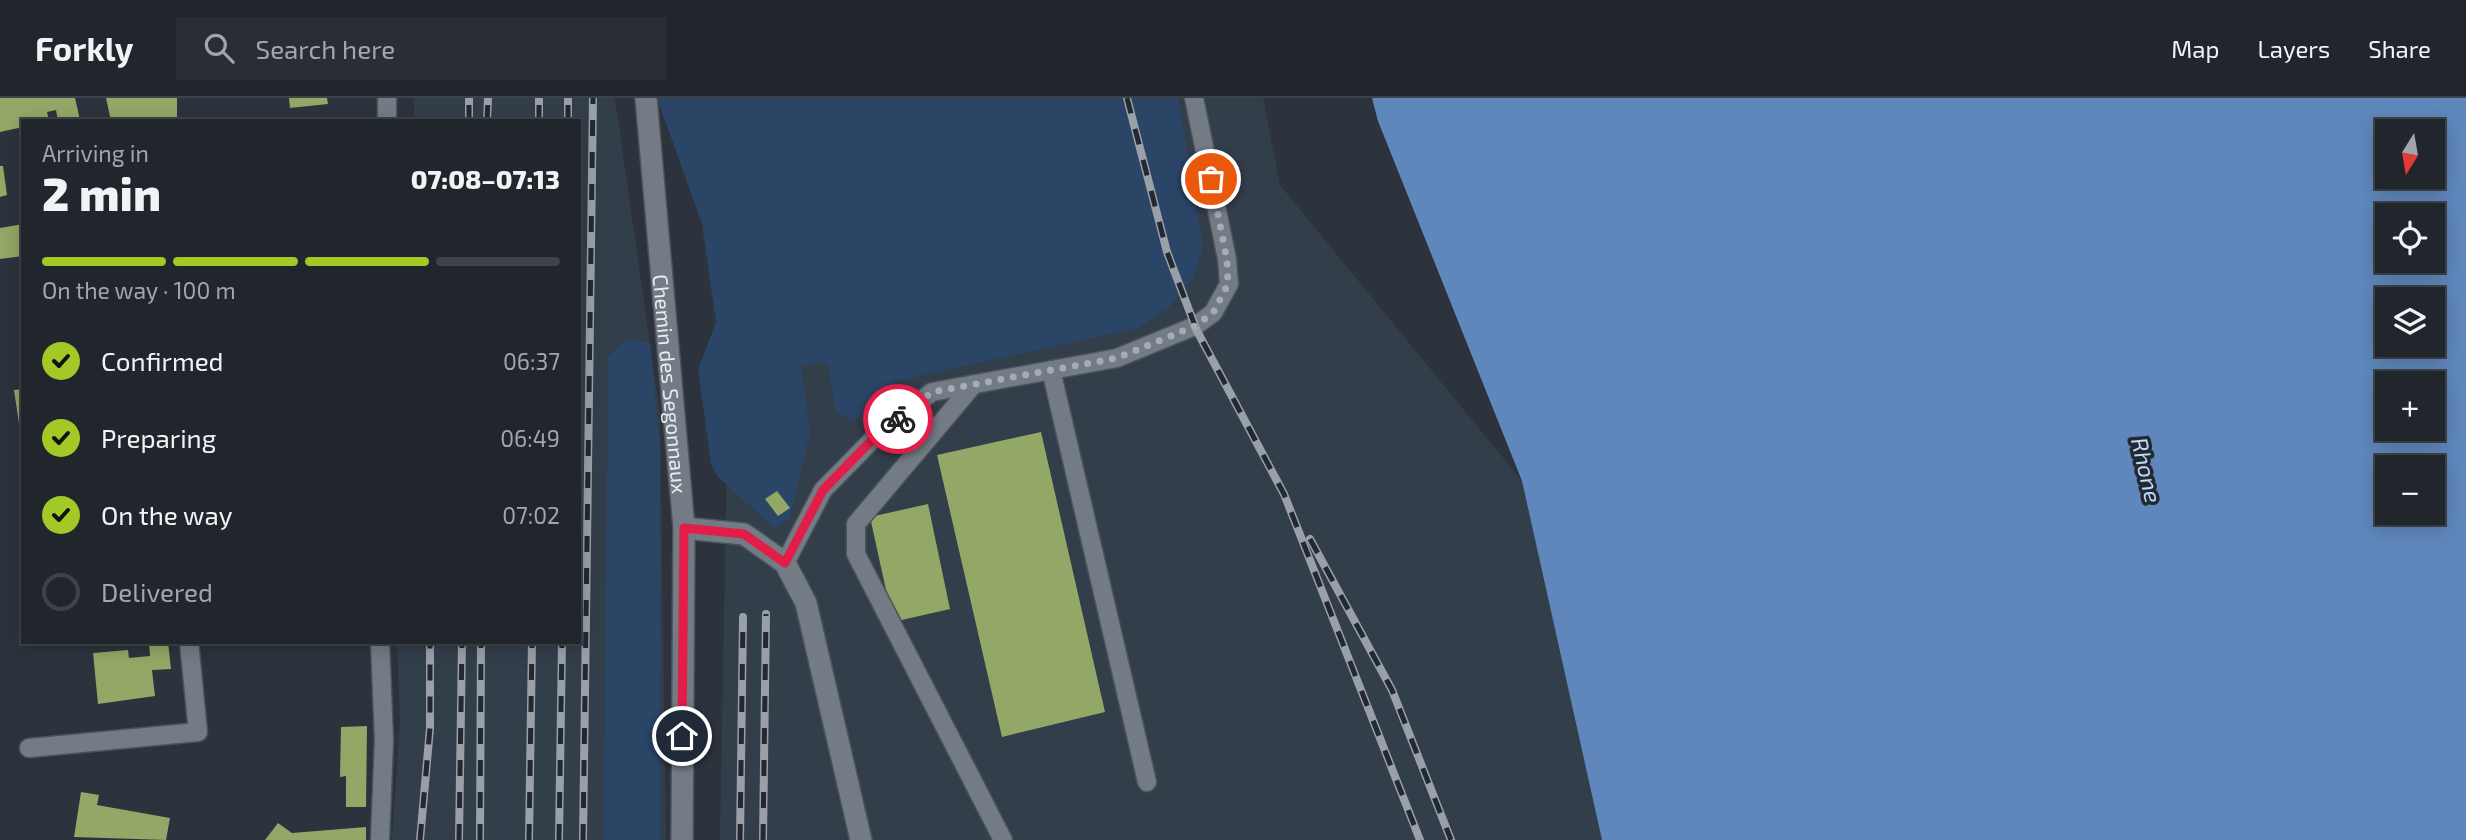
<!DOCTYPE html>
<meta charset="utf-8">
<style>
:root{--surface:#21262d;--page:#292e35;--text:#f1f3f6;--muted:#a2a5aa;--line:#3e4349;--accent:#a3c926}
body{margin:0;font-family:"Exo 2",sans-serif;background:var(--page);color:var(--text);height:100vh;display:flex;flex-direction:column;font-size:26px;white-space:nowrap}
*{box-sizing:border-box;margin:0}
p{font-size:23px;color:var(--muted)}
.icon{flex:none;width:38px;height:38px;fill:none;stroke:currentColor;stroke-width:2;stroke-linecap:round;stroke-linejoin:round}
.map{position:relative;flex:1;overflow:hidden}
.details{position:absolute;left:21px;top:21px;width:560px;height:525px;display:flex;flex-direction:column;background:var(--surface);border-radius:0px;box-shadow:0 4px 18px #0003,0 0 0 2px var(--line)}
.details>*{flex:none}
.needle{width:46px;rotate:191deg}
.buttons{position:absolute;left:2375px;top:21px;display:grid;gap:14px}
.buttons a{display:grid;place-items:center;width:70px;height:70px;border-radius:0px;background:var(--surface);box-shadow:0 4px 18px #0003,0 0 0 2px var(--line);font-size:35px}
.pin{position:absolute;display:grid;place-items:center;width:60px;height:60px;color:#fff;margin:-30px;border:4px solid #fff;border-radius:50%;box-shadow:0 2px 7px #0007}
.courier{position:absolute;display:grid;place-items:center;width:70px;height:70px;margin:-35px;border:5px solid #e11d48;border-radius:50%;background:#fff;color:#222;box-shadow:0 2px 9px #0007}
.overview em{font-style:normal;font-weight:800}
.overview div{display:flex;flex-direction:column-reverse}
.overview{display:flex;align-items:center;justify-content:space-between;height:119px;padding:0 21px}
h1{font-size:46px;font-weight:800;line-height:52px}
.bar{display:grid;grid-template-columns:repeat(4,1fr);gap:10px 7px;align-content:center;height:84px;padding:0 21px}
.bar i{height:9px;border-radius:5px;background:var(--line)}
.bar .active{background:var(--accent)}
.bar p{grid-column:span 4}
ol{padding:0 21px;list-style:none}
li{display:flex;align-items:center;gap:21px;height:77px}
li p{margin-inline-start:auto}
li .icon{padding:7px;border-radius:50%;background:var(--accent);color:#111;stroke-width:4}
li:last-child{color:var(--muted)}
li i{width:38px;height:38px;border:4px solid var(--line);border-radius:50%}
header{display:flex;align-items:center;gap:42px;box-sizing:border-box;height:98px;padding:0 35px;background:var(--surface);border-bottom:2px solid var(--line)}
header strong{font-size:33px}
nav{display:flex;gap:38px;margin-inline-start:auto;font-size:24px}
.search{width:490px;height:63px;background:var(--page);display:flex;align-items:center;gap:18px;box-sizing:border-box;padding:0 24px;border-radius:0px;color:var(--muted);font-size:26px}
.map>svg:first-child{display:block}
.built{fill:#333e4b}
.green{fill:#2b4567}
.water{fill:#5f87bb;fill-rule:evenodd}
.building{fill:#93a766}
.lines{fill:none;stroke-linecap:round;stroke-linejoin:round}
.lane-casing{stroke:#4b5259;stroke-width:21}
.street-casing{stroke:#4b5259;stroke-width:24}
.lane{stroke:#737b85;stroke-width:18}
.street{stroke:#737b85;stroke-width:21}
.rail-casing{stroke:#9aa0a7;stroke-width:8}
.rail{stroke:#222932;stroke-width:5;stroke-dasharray:16;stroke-linecap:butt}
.done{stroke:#a6acb3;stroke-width:7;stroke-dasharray:0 12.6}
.route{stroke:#e11d48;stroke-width:9}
.labels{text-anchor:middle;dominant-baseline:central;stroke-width:7;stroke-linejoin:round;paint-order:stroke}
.street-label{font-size:21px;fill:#e8edf3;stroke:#222932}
.water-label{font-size:23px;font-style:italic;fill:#c0d7f5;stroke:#222932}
</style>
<header>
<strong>Forkly</strong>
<div class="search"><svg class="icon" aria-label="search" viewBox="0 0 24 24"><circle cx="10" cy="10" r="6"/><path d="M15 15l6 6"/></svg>Search here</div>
<nav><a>Map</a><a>Layers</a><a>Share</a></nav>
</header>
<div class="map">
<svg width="2466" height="742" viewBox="0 0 2466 742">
<rect width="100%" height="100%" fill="#2c333c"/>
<g class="built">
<path d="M414,0H615L660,316L666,742H392L400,623L397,544H579V23H414Z"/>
<path d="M719,0H1263L1280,87L1522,383L1602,742H720L729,238Z"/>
</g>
<g class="green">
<path d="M657,0H1178L1203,149L1194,178L1169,210L1138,230L896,283C883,294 866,317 852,322L836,314L827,264L801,268L810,334L790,420L774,430L717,378L711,366L698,272L716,224L702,126Z"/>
<path d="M626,241L650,245L660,352V742H604L608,259Z"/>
</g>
<path class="water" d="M1372,0H2466V742H1602L1522,383L1378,23ZM2387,33H2432V79H2387ZM2387,117H2432V163H2387ZM2387,201H2432V247H2387ZM2387,285H2432V331H2387ZM2387,369H2432V415H2387Z"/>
<g class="building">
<path d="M0,0H75L80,22L58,23L56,12L47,14L49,23H23V29L0,34Z"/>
<path d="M106,0H177V22L111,23Z"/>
<path d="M289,0H327L328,6L290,10Z"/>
<rect x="227" y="20" width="48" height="3"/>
<path d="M0,68H3L7,97L0,99Z"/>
<path d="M23,126V158L0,161V130Z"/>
<path d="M23,291V339H21L14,292Z"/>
<path d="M1041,334L1105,614L1002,639L937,357Z"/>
<path d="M777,393L790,410L778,418L765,401Z"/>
<path d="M928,406L950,511L893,524L870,419Z"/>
<path d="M149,544H168L171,571L152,572L155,598L98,606L93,555L128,552L129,560L150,558Z"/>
<path d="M367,628L366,709H346V678L340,679L341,629Z"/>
<path d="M81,694L99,697L97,707L170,720L166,742L74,739Z"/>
<path d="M278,725L292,735L366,729V742H265Z"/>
</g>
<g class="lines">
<defs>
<g id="lane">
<path d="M387,23V0"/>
<path d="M1051,272L1147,684"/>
<path d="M974,286L856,426V456L1003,742"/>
<path d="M785,465L823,392L877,337L932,294L1117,260L1195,228L1213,215L1229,186L1227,161L1194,0"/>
<path d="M29,650L198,634L189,544"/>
<path d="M380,742L384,642L380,544"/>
</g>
<g id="street">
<path id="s1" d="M646,0L684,430L682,742"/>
<path d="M684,430L744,436L785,465L806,505L861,742"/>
</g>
</defs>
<use href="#lane" class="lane-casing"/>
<use href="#street" class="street-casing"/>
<use href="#lane" class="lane"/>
<use href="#street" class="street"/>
<defs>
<g id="rail">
<path d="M1127,0L1167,154L1197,233L1284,396L1420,742"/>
<path d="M469,23V0"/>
<path d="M487,23L488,0"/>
<path d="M539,23V0"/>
<path d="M568,23V0"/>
<path d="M1310,441L1392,592L1451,742"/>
<path d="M420,742L430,630V544"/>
<path d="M459,742L462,544"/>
<path d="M480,742L481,544"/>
<path d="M529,742L532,544"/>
<path d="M559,742L562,544"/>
<path d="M583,742L593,0"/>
<path d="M740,742L743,519"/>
<path d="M763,742L766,516"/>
</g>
</defs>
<use href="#rail" class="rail-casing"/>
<use href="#rail" class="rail"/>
</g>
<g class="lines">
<path class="done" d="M898,321L932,294L1117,260L1195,228L1213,215L1228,186L1227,162L1211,81"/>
<path class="route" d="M682,638L684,430L744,436L785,465L823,392L877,337L898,321"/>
</g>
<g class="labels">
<g class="street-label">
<text stroke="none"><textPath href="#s1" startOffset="287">Chemin des Segonnaux</textPath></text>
</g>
<g class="water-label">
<text transform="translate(2147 372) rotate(77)">Rhone</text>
</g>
</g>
</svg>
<div class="buttons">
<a><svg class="needle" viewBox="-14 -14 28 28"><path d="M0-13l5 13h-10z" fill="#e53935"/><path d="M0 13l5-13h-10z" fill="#a2a5aa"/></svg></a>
<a><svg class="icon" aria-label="locate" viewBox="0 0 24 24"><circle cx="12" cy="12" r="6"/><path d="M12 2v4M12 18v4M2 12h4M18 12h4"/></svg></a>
<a><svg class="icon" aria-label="layers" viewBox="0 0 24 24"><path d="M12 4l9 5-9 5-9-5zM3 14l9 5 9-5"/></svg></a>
<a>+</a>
<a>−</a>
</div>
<div class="pin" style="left:1211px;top:81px;background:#ea580c"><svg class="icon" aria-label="bag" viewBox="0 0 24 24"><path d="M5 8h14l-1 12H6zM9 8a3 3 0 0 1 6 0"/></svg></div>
<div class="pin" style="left:682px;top:638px;background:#1f2937"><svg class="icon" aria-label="home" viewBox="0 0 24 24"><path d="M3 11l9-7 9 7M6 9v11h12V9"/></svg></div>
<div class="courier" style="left:898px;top:321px"><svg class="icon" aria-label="bike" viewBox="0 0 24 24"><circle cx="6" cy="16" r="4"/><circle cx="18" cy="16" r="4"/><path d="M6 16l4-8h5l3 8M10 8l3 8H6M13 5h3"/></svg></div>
<section class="details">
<div class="overview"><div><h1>2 min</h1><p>Arriving in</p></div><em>07:08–07:13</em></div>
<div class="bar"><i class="active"></i><i class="active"></i><i class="active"></i><i></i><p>On the way · 100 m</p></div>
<ol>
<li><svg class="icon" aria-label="check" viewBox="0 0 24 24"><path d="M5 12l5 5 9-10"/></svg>Confirmed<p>06:37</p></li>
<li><svg class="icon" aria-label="check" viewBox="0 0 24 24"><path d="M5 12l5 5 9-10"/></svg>Preparing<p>06:49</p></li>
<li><svg class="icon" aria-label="check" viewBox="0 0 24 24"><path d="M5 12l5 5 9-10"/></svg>On the way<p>07:02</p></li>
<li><i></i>Delivered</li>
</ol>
</section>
</div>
